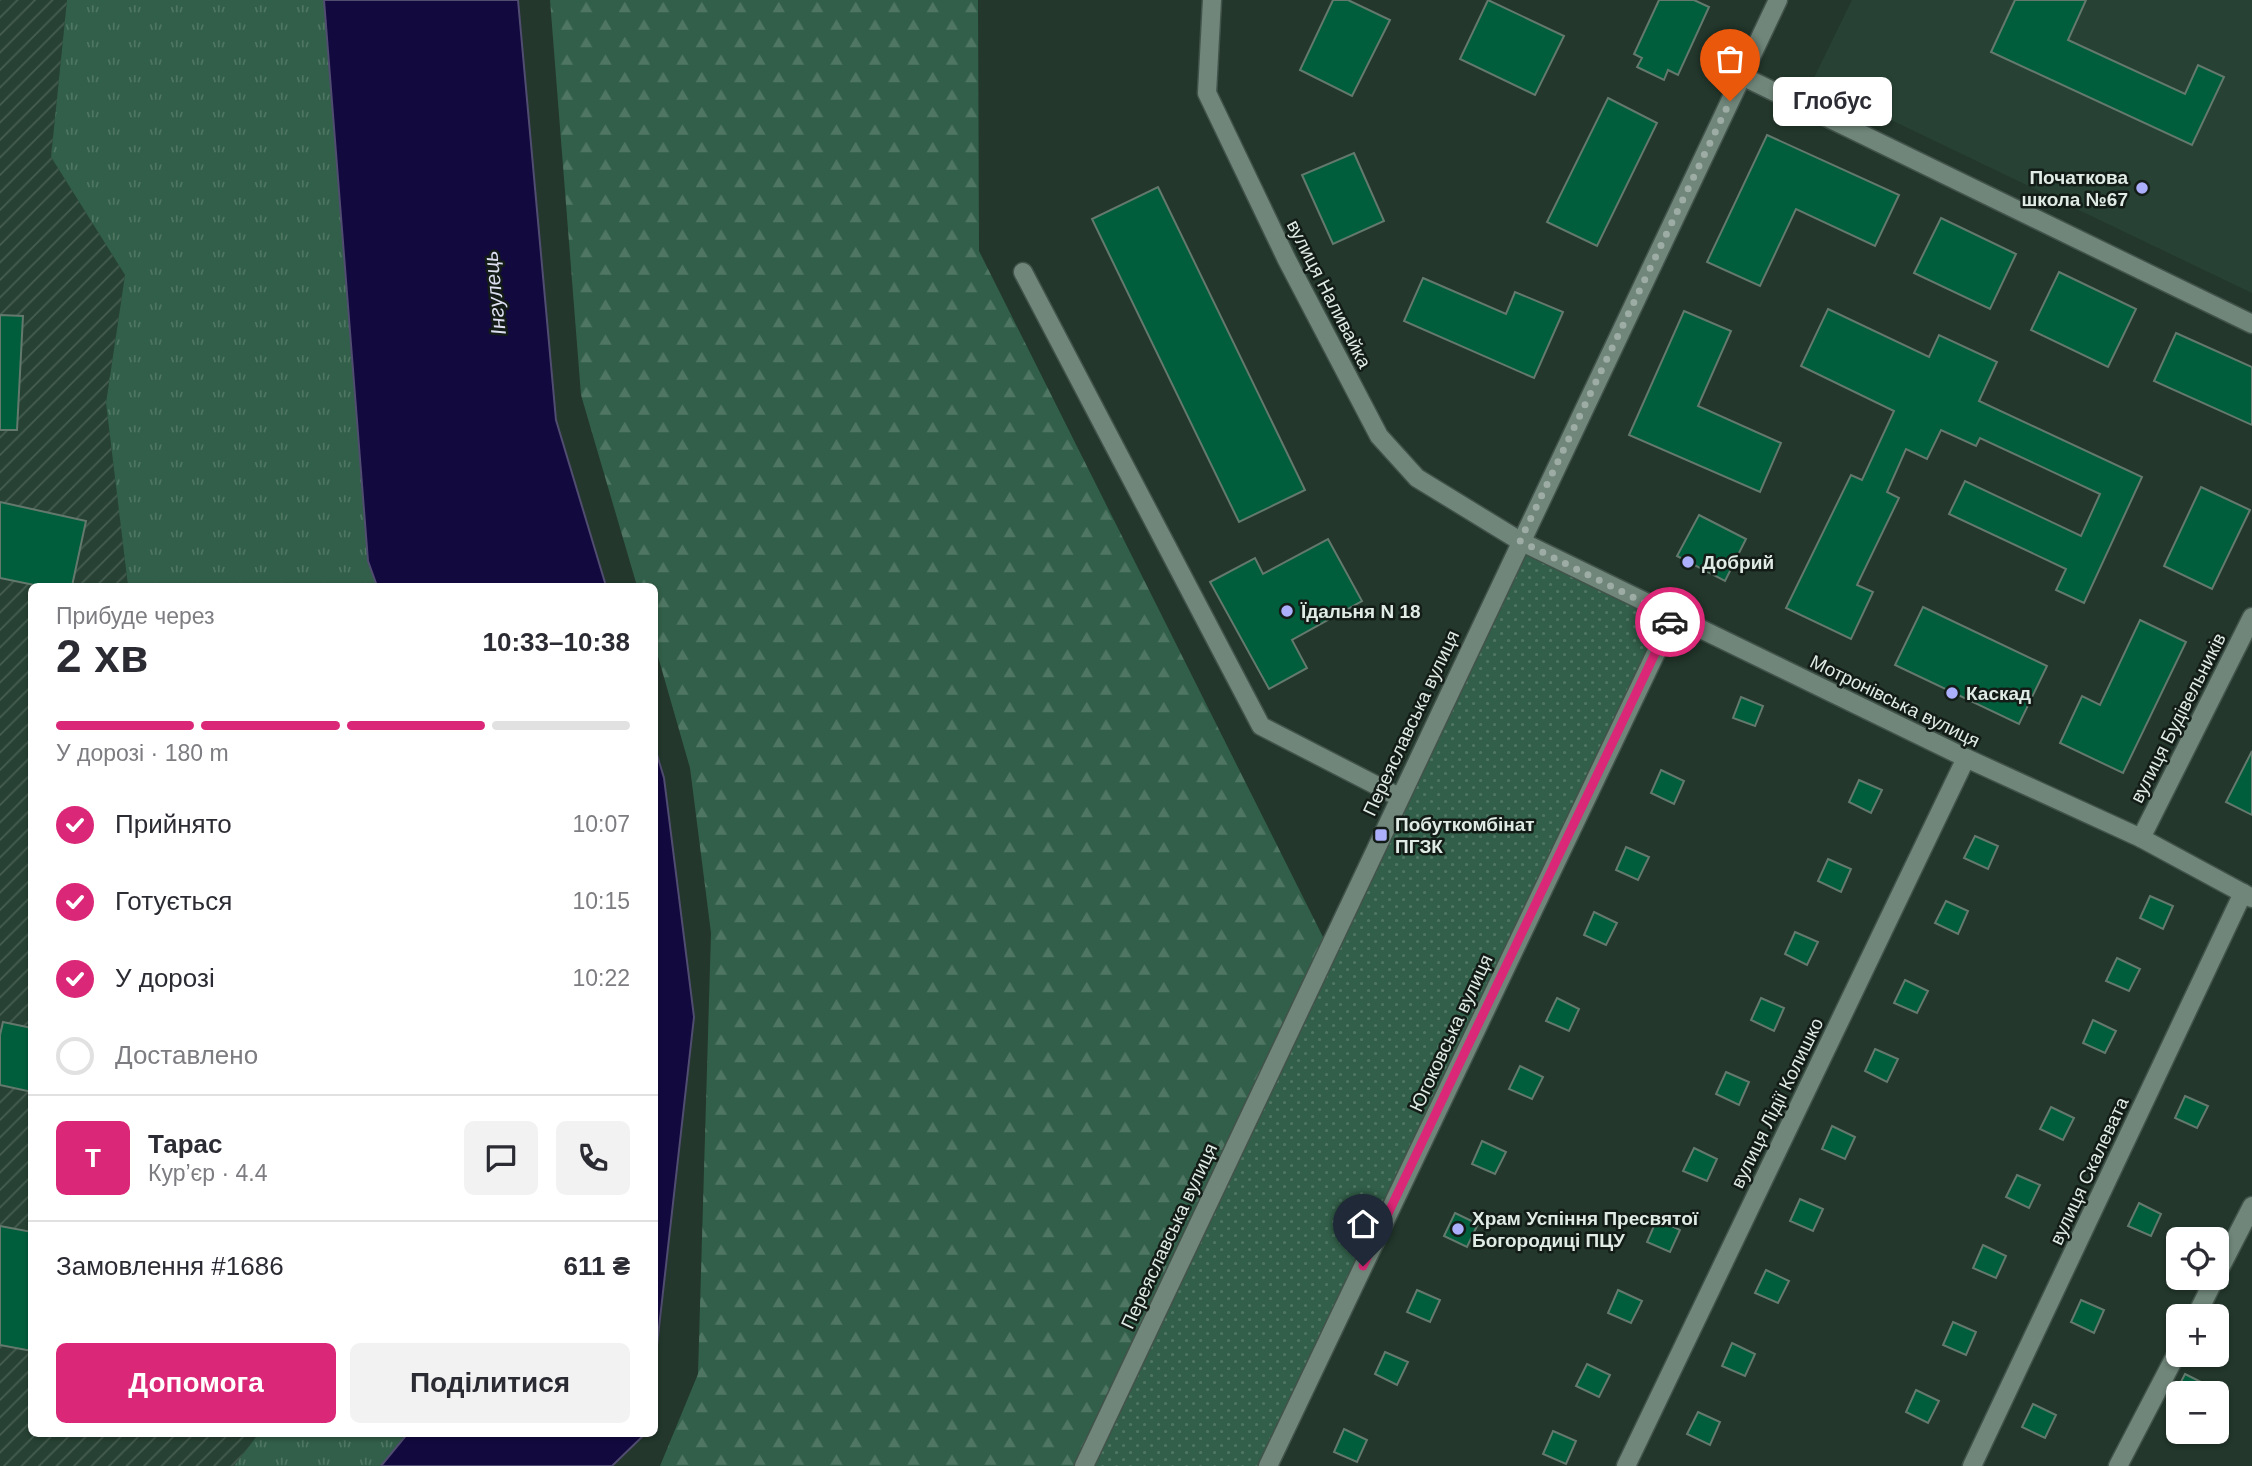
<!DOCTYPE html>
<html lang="uk">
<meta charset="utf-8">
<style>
:root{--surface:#fff;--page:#f2f2f3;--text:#2b2b33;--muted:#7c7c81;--line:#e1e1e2;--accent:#db2777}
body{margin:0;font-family:Arial,sans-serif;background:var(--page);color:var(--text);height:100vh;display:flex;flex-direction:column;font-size:26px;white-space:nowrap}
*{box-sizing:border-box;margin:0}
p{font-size:23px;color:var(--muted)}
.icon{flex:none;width:38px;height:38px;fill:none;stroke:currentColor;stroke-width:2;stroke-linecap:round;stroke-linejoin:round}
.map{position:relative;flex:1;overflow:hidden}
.drawer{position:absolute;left:28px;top:583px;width:630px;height:854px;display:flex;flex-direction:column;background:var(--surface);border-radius:10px;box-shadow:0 2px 5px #0004}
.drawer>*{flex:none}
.controls{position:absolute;left:2166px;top:1227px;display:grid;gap:14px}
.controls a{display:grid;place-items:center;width:63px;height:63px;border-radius:10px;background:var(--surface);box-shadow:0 2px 5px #0004;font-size:35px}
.pin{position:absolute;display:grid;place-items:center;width:60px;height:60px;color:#fff;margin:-72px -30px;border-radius:50% 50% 50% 0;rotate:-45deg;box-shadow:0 0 7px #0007}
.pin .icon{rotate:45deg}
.courier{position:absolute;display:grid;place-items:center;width:70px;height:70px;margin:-35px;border:5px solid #db2777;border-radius:50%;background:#fff;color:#222;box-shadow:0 2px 9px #0007}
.bubble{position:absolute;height:49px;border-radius:10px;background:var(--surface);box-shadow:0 2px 5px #0004;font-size:23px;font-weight:700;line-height:49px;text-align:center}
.summary em{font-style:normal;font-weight:700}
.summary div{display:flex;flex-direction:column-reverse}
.summary{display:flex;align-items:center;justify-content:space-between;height:119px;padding:0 28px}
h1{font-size:46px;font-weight:700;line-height:52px}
.bar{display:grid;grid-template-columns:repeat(4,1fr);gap:10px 7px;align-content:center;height:84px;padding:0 28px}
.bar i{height:9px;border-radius:5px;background:var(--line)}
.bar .active{background:var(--accent)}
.bar p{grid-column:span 4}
.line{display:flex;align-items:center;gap:18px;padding:0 28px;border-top:2px solid var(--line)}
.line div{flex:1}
.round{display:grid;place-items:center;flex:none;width:74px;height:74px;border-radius:10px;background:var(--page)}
ol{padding:0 28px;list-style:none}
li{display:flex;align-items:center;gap:21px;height:77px}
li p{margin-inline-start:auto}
li .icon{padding:7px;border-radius:50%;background:var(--accent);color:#fff;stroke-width:4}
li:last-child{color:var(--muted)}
li i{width:38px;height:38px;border:4px solid var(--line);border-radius:50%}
.primary-button{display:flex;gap:14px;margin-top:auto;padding:14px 28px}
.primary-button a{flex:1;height:80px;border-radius:10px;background:var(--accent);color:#fff;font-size:28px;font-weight:700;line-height:80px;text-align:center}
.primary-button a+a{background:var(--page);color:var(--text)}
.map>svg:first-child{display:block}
.built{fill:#274234}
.industrial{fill:url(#industrial-furrows)}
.grass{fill:url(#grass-tufts)}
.forest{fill:url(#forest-firs)}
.garden{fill:url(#garden-dots)}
.water{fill:#12093f;stroke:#504d70;stroke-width:2}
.building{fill:#005e3d;stroke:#64796d;stroke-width:2}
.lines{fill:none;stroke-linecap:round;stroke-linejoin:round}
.minor-casing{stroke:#42534b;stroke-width:21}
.minor{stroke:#70867a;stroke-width:18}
.done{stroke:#9daca4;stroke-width:7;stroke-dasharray:0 12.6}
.route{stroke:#db2777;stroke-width:9}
.poi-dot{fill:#acaffb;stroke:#131c17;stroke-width:2.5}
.labels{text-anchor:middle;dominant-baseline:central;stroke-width:5;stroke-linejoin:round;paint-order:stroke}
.poi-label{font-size:19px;font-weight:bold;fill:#dfebe4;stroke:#131c17;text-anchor:start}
.street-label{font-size:19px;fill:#dfebe4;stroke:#131c17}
.water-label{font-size:21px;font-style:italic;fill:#dddff1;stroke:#131c17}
</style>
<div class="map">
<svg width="2252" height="1466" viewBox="0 0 2252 1466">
<defs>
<pattern id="industrial-furrows" width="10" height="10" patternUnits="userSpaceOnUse" patternTransform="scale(1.75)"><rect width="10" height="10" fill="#274234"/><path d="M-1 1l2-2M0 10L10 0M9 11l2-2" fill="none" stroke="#465d51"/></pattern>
<pattern id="grass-tufts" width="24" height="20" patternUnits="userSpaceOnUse" patternTransform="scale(1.75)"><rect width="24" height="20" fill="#325f49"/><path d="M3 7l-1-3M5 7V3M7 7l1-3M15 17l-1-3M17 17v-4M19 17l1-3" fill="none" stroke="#4f7663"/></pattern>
<pattern id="forest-firs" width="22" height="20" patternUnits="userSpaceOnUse" patternTransform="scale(1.75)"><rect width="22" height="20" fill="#325f49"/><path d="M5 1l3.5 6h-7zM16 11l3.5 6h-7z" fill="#4f7663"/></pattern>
<pattern id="garden-dots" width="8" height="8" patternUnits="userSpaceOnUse" patternTransform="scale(1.75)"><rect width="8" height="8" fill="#325f49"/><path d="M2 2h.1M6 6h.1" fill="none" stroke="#4f7663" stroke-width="1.8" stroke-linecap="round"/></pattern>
</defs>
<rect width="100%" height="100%" fill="#23372c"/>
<path class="built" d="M1852,0H2252V293L1812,82Z"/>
<path class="industrial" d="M0,0H67L51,157L125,275L106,403L128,586H32V1433H259L234,1466H0Z"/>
<g class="grass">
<path d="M67,0H324L368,561L377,586H128L106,403L125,275L51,157Z"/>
<path d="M259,1433H408L381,1466H234Z"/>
</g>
<path class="forest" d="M550,0H978L979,251L1328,947L1084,1466H660L698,1374L711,933L690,768L655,646L654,586H637L581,395Z"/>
<path class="garden" d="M1520,541L1673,617L1267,1466H1084Z"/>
<g class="water">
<path d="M324,0H518L556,420L606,586H377L368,561Z"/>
<path d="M655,748L664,778L694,1017L655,1363Z"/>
<path d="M408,1433H646L612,1466H381Z"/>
</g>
<g class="building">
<path d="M1333,0H1348L1390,20L1352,96L1300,70Z"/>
<path d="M1488,0L1564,36L1535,95L1460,59Z"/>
<path d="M1659,0H1694L1709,7L1678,75L1668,70L1664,80L1637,67L1642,58L1634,54Z"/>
<path d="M2015,0H2086L2068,40L2185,94L2198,65L2224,77L2192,145L1991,52Z"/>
<path d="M1608,98L1657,123L1597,246L1547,222Z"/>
<path d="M1767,135L1899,195L1875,246L1796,209L1760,286L1707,262Z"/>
<path d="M1354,153L1384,221L1333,244L1302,175Z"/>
<path d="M1158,187L1305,490L1239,522L1092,219Z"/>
<path d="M1941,218L2016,254L1990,309L1914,273Z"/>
<path d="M2059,272L2136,309L2108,367L2031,330Z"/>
<path d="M1423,278L1506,314L1515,292L1563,312L1534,378L1404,321Z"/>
<path d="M1828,309L1929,357L1939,335L1997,362L1979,401L2142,477L2084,603L2056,590L2066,569L1949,514L1965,481L2081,536L2100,494L1980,438L1976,446L1941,430L1927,459L1906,449L1887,492L1899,498L1857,585L1873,592L1851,639L1786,608L1851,475L1862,480L1894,411L1801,366Z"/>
<path d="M1684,311L1731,331L1698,406L1781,443L1760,492L1629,435Z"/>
<path d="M0,315L23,316L17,430H0Z"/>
<path d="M2176,333L2252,367V425L2154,381Z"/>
<path d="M2201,487L2250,510L2212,589L2164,566Z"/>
<path d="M0,502L86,521L72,586H39L0,578Z"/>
<path d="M1699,515L1746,539L1725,581L1677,556Z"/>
<path d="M1328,539L1362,601L1292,640L1307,668L1269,689L1210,582L1255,558L1263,574Z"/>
<path d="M1923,607L2047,666L2019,724L1895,665Z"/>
<path d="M2140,620L2186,642L2123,773L2060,743L2082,696L2100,705Z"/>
<path d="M1741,697L1763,706L1755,726L1733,718Z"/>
<path d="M2252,751V815L2226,802Z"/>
<path d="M1661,770L1684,781L1674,804L1651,793Z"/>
<path d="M1859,780L1882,790L1871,813L1849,802Z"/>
<path d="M1975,836L1998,846L1988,869L1964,858Z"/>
<path d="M1626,847L1649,857L1638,880L1616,870Z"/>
<path d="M1828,859L1851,869L1841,892L1818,881Z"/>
<path d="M2150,896L2173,906L2163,929L2140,918Z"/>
<path d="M1946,901L1968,911L1958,934L1935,923Z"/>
<path d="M1594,912L1617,923L1606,945L1584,935Z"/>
<path d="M1795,932L1818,942L1807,965L1785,954Z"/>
<path d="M2117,958L2140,969L2129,991L2106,981Z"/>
<path d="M1905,980L1928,991L1917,1013L1894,1003Z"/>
<path d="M1557,998L1579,1009L1569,1031L1546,1021Z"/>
<path d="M1761,998L1784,1008L1774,1031L1751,1020Z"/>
<path d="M2093,1020L2116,1031L2105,1053L2083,1043Z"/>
<path d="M3,1022L32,1028V1092L0,1085V1035Z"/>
<path d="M1875,1049L1898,1059L1887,1082L1865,1071Z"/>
<path d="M1520,1066L1543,1077L1532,1099L1509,1089Z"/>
<path d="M1726,1072L1749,1082L1739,1105L1716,1094Z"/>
<path d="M2185,1096L2208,1106L2197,1128L2175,1118Z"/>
<path d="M2051,1107L2074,1118L2063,1140L2040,1129Z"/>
<path d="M1832,1126L1855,1137L1845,1159L1822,1149Z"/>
<path d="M1482,1141L1506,1152L1495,1174L1472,1164Z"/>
<path d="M1694,1148L1717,1159L1707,1181L1683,1171Z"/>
<path d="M2017,1175L2040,1185L2029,1208L2006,1197Z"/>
<path d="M1800,1199L1823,1209L1813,1231L1790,1221Z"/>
<path d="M2139,1203L2161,1214L2151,1236L2128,1226Z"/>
<path d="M1455,1213L1478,1224L1467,1247L1444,1236Z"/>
<path d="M1657,1219L1680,1230L1670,1252L1647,1242Z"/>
<path d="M0,1226L32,1232V1351L0,1345Z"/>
<path d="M1983,1245L2006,1256L1996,1278L1973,1268Z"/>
<path d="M1766,1270L1789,1281L1778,1303L1755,1293Z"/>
<path d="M1417,1290L1440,1300L1430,1322L1407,1312Z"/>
<path d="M1618,1290L1642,1301L1631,1323L1608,1313Z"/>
<path d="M2081,1300L2104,1310L2094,1333L2071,1322Z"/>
<path d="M1953,1322L1976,1332L1966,1355L1943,1345Z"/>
<path d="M1732,1343L1755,1354L1745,1376L1722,1366Z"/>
<path d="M1385,1352L1408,1362L1397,1385L1375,1374Z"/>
<path d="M1587,1364L1610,1375L1599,1397L1576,1386Z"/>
<path d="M2185,1374L2217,1390L2216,1393H2179V1409L2169,1405Z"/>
<path d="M1916,1390L1939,1401L1928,1423L1906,1412Z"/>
<path d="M2033,1404L2056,1415L2045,1438L2022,1427Z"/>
<path d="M1698,1412L1720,1422L1710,1445L1687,1434Z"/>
<path d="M1344,1429L1367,1440L1357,1462L1334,1452Z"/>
<path d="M1553,1431L1576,1441L1566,1464L1543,1454Z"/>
</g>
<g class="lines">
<defs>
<g id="minor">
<path d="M1212,0L1207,93L1287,260L1379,436L1417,478L1520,541L1966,758L2141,838L2252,898"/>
<path d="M1742,76L2252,324"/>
<path d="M1023,272L1261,726L1399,797"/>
<path d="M2141,838L2252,617"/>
<path d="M2217,1274L2252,1206"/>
<path d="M2196,1316L2215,1278"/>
<path d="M1084,1466L1778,0"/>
<path d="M1268,1466L1673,617"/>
<path d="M1626,1466L1966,758"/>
<path d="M1972,1466L2243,893"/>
<path d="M2118,1466L2179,1349"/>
</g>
</defs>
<use href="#minor" class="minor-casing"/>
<use href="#minor" class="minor"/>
</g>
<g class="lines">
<path class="done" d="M1670,622L1673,617L1520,541L1730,101"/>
<path class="route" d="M1363,1266L1670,622"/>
</g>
<g class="poi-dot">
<circle cx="2142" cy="188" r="7"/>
<circle cx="1688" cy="562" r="7"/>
<circle cx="1287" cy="611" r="7"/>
<circle cx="1952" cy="693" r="7"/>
<rect x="1374" y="828" width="14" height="14" rx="3.5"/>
<circle cx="1458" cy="1229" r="7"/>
</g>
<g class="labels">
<g class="poi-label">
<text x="2128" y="177" text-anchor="end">Початкова<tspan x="2128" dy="22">школа №67</tspan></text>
<text x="1702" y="562">Добрий</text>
<text x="1301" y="611">Їдальня N 18</text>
<text x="1966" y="693">Каскад</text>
<text x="1395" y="824">Побуткомбінат<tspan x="1395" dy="22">ПГЗК</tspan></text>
<text x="1472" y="1218">Храм Успіння Пресвятої<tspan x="1472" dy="22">Богородиці ПЦУ</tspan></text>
</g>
<g class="street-label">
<text transform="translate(1329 294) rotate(63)">вулиця Наливайка</text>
<text transform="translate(1895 701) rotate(26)">Мотронівська вулиця</text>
<text transform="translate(2178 718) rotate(-63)">вулиця Будівельників</text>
<text transform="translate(1411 723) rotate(-65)">Переяславська вулиця</text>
<text transform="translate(1451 1033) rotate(-65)">Югоковська вулиця</text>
<text transform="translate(1777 1103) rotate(-64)">вулиця Лідії Колишко</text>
<text transform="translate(2089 1171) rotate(-65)">вулиця Скалевата</text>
<text transform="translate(1169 1236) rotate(-65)">Переяславська вулиця</text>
</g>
<g class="water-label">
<text transform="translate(494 293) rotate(-96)">Інгулець</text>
</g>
</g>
</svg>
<div class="controls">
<a><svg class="icon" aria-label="locate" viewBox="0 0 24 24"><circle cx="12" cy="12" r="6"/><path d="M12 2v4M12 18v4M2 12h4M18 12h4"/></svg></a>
<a>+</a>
<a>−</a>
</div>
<div class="pin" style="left:1730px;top:101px;background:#ea580c"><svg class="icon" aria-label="bag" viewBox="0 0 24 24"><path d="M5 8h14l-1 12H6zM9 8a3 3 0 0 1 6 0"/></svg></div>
<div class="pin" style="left:1363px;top:1266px;background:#1f2937"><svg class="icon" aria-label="home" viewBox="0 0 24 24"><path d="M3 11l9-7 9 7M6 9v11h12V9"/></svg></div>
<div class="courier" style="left:1670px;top:622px"><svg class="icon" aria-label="car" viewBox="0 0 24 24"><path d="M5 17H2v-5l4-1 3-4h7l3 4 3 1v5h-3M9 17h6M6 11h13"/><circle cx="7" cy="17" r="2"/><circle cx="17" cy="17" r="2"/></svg></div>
<div class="bubble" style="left:1773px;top:77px;width:119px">Глобус</div>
<section class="drawer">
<div class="summary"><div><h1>2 хв</h1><p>Прибуде через</p></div><em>10:33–10:38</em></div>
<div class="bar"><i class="active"></i><i class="active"></i><i class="active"></i><i></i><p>У дорозі · 180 m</p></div>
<ol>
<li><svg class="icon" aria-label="check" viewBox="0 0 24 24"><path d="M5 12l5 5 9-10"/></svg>Прийнято<p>10:07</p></li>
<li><svg class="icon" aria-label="check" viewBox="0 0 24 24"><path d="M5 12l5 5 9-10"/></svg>Готується<p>10:15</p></li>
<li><svg class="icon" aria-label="check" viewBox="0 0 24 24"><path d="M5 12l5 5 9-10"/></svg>У дорозі<p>10:22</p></li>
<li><i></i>Доставлено</li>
</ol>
<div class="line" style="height:126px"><b class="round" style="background:var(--accent);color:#fff">Т</b><div><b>Тарас</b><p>Кур’єр · 4.4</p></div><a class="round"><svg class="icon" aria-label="chat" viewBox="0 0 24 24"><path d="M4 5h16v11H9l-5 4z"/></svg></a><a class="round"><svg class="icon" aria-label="phone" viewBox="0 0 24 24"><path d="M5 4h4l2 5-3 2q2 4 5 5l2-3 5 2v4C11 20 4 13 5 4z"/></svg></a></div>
<div class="line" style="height:91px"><div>Замовлення #1686</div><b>611 ₴</b></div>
<div class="primary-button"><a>Допомога</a><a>Поділитися</a></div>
</section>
</div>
